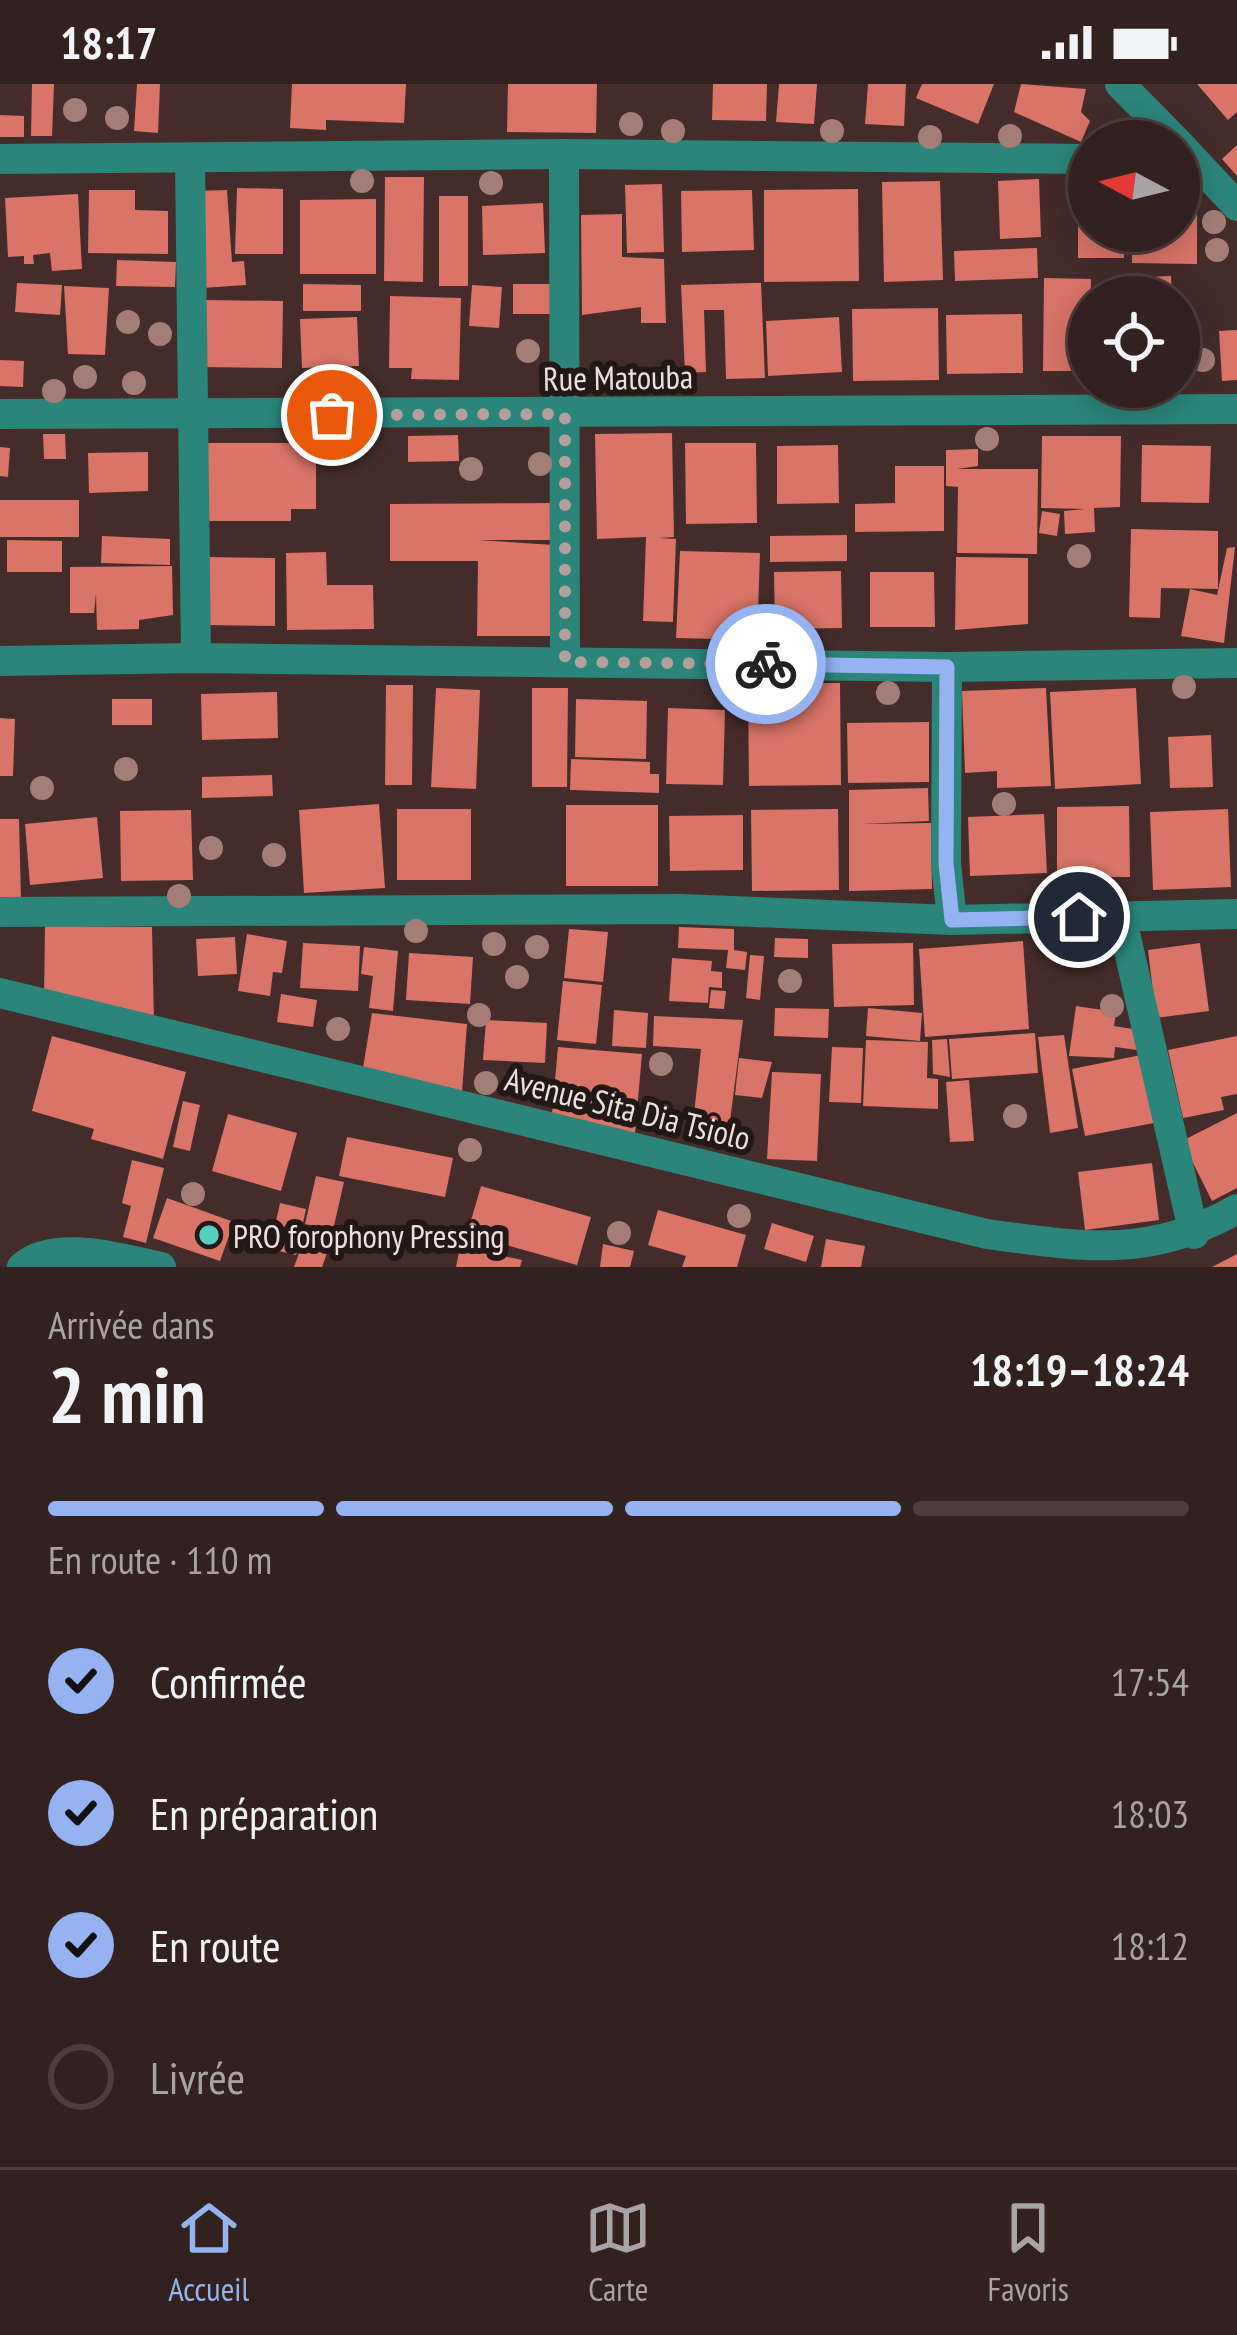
<!DOCTYPE html>
<html lang="fr">
<meta charset="utf-8">
<style>
:root{--surface:#32211f;--page:#3a2928;--text:#f1f3f6;--muted:#a8a3a4;--line:#4d3e3d;--accent:#95b2f1}
body{margin:0;font-family:"PT Sans Narrow",sans-serif;background:var(--page);color:var(--text);height:100vh;display:flex;flex-direction:column;font-size:45px;white-space:nowrap}
*{box-sizing:border-box;margin:0}
p{font-size:39px;color:var(--muted)}
.icon{flex:none;width:66px;height:66px;fill:none;stroke:currentColor;stroke-width:2;stroke-linecap:round;stroke-linejoin:round}
.map{position:relative;height:1183px;overflow:hidden}
.sheet{display:flex;flex-direction:column;background:var(--surface);flex:1}
.sheet>*{flex:none}
.needle{width:78px;rotate:277deg}
.fabs{position:absolute;left:1068px;top:36px;display:grid;gap:24px}
.fabs a{display:grid;place-items:center;width:132px;height:132px;border-radius:50%;background:var(--surface);box-shadow:0 6px 30px #0003,0 0 0 3px var(--line);font-size:60px}
.pin{position:absolute;display:grid;place-items:center;width:102px;height:102px;color:#fff;margin:-51px;border:6px solid #fff;border-radius:50%;box-shadow:0 3px 12px #0007}
.courier{position:absolute;display:grid;place-items:center;width:120px;height:120px;margin:-60px;border:9px solid #95b2f1;border-radius:50%;background:#fff;color:#222;box-shadow:0 3px 15px #0007}
.summary em{font-style:normal;font-weight:800}
.summary div{display:flex;flex-direction:column-reverse}
.summary{display:flex;align-items:center;justify-content:space-between;height:204px;padding:0 48px}
h1{font-size:78px;font-weight:800;line-height:90px}
.bar{display:grid;grid-template-columns:repeat(4,1fr);gap:18px 12px;align-content:center;height:144px;padding:0 48px}
.bar i{height:15px;border-radius:9px;background:var(--line)}
.bar .current{background:var(--accent)}
.bar p{grid-column:span 4}
ol{padding:0 48px;list-style:none}
li{display:flex;align-items:center;gap:36px;height:132px}
li p{margin-inline-start:auto}
li .icon{padding:12px;border-radius:50%;background:var(--accent);color:#111;stroke-width:4}
li:last-child{color:var(--muted)}
li i{width:66px;height:66px;border:6px solid var(--line);border-radius:50%}
.status{display:flex;justify-content:space-between;align-items:center;height:84px;padding:0 60px;background:var(--surface);direction:ltr}
.status svg{height:33px;fill:currentColor}
.tabs{display:flex;justify-content:space-around;align-items:center;height:168px;border-top:3px solid var(--line);background:var(--surface);font-size:33px;color:var(--muted)}
.tabs a{display:grid;justify-items:center;gap:6px}
.tabs .current{color:var(--accent)}
.map>svg:first-child{display:block}
.building{fill:#d97467}
.lines{fill:none;stroke-linecap:round;stroke-linejoin:round}
.minor{stroke:#2b857b;stroke-width:30}
.tree{fill:#a57d77}
.done{stroke:#b3a09e;stroke-width:12;stroke-dasharray:0 21.6}
.route{stroke:#95b2f1;stroke-width:15}
.poi-dot{fill:#58cec0;stroke:#221816;stroke-width:4.5}
.labels{text-anchor:middle;dominant-baseline:central;stroke-width:12;stroke-linejoin:round;paint-order:stroke}
.street-label{font-size:33px;fill:#efdfdd;stroke:#221816}
.poi-label{font-size:33px;fill:#efdfdd;stroke:#221816;text-anchor:start}
</style>
<div class="status"><b>18:17</b><svg viewBox="0 0 49 12"><path d="M0 12V9h3v3zM5 12V6h3v6zM10 12V3h3v9zM15 12V0h3v12zM26 1h20v11H26zM47 4h2v5h-2z"/></svg></div>
<div class="map">
<svg width="1237" height="1183" viewBox="0 0 1237 1183">
<rect width="100%" height="100%" fill="#432c29"/>
<g class="building">
<path d="M32,0H54L52,52H31Z"/>
<path d="M137,0H160L158,49L134,47Z"/>
<path d="M292,0H406L404,39L326,36V46L290,44Z"/>
<path d="M508,0H597L596,49L507,48Z"/>
<path d="M713,0H767L766,37L712,36Z"/>
<path d="M779,0H817L814,40L776,38Z"/>
<path d="M868,0H906L904,42L865,40Z"/>
<path d="M922,0H994L978,40L916,14Z"/>
<path d="M1021,0L1086,5L1081,28L1090,37L1081,58L1014,28Z"/>
<path d="M1197,0H1237V28L1228,36Z"/>
<path d="M0,31L24,32V53H0Z"/>
<path d="M1237,61V92L1222,75Z"/>
<path d="M385,93H424L423,198L384,197Z"/>
<path d="M1039,95L1041,153L1000,155L998,97Z"/>
<path d="M940,97L943,196L884,198L882,98Z"/>
<path d="M662,100L664,168L627,169L625,101Z"/>
<path d="M237,104L283,105V170H235Z"/>
<path d="M858,105L859,197L764,198V106Z"/>
<path d="M89,106H135V126L168,127V170L88,169Z"/>
<path d="M227,106L232,178L244,177L246,201L202,204L196,107Z"/>
<path d="M752,106L754,166L682,168L681,107Z"/>
<path d="M78,110L82,185L52,187L50,169L33,171L34,180H24V172L8,173L5,114Z"/>
<rect x="439" y="112" width="29" height="90"/>
<path d="M376,115V190H300V116Z"/>
<path d="M1179,116H1197V180L1132,179V147H1179Z"/>
<path d="M543,119L545,169L483,171L482,122Z"/>
<path d="M1078,127H1089V147H1125L1124,174H1078Z"/>
<path d="M622,130V173L664,175L666,239H641V223L582,231L581,131Z"/>
<path d="M1037,164L1038,194L955,197L954,167Z"/>
<path d="M117,176L176,178L175,203L116,202Z"/>
<path d="M1171,192L1172,213H1124L1123,194Z"/>
<path d="M1044,194L1091,195L1089,287H1043Z"/>
<path d="M17,199L62,201L60,231L15,228Z"/>
<path d="M751,199H761L765,294L726,295L724,226H704L706,288L685,289L681,201Z"/>
<path d="M303,200L361,201V227H303Z"/>
<rect x="513" y="200" width="47" height="30"/>
<path d="M472,201L502,203L499,244L469,242Z"/>
<path d="M64,202L109,204L105,271L68,270Z"/>
<path d="M390,212L461,214L459,296L411,295L412,284H389Z"/>
<path d="M206,216L283,217L282,284L205,283Z"/>
<path d="M938,224L939,296L853,297L852,225Z"/>
<path d="M1022,230L1023,289L947,290L946,231Z"/>
<path d="M357,233L359,282L302,284L300,235Z"/>
<path d="M839,233L842,288L768,292L766,237Z"/>
<path d="M1237,246V296L1222,297L1219,247Z"/>
<path d="M0,276L24,277L23,303L0,302Z"/>
<path d="M292,346H316V425H291V437H206L205,359H292Z"/>
<path d="M672,349L674,453L659,454L676,455L673,538L643,537L646,453L597,455L595,350Z"/>
<path d="M43,350H65L66,375H44Z"/>
<path d="M458,351L459,377L408,378V352Z"/>
<path d="M1042,352H1121L1120,423L1094,424L1095,448L1065,450L1064,427L1085,425L1041,424Z"/>
<path d="M685,359H756L757,439L686,440Z"/>
<path d="M838,361L839,419L777,420V362Z"/>
<path d="M1142,361L1211,362L1209,419L1141,418Z"/>
<path d="M0,363L10,364L8,393L0,392Z"/>
<path d="M978,365V382L957,385H1038L1037,470L957,469L958,403L946,402V366Z"/>
<path d="M148,368V407L89,409L88,369Z"/>
<path d="M895,382H944V447L855,448V420L895,419Z"/>
<rect x="0" y="416" width="79" height="37"/>
<path d="M557,419V456H478L554,461V552H477L478,477H390V420Z"/>
<path d="M1042,427L1060,430L1057,452L1039,449Z"/>
<path d="M1131,445L1218,447V505L1161,504L1160,534L1129,533Z"/>
<path d="M847,451V477L770,478V452Z"/>
<path d="M102,452L170,455V481L101,479Z"/>
<path d="M7,456L62,457V488H7Z"/>
<path d="M1235,463L1224,559L1181,552L1190,505L1217,511L1227,464Z"/>
<path d="M680,467L760,469L757,556L676,554Z"/>
<path d="M326,468L327,501H373L374,545L287,546L286,469Z"/>
<path d="M204,473L275,474V542L203,541Z"/>
<path d="M956,473L1028,474V540L955,546Z"/>
<path d="M172,482L173,531L139,536V545L97,546L96,510L94,529H70V483Z"/>
<path d="M841,487L842,544L775,545L774,488Z"/>
<path d="M870,488H934L935,543H870Z"/>
<path d="M840,599L841,701L749,702L748,600Z"/>
<path d="M386,601H413L412,701H385Z"/>
<path d="M436,604L480,606L476,705L431,703Z"/>
<path d="M532,604H568L567,703H532Z"/>
<path d="M1046,604L1051,702L997,704V687L965,689L962,607Z"/>
<path d="M1136,604L1141,700L1055,705L1050,608Z"/>
<path d="M277,608L278,654L202,656L201,610Z"/>
<rect x="112" y="615" width="40" height="26"/>
<path d="M576,615L647,617L646,675L575,673Z"/>
<path d="M668,624L725,626L723,701L666,700Z"/>
<path d="M0,634L15,635L13,692H0Z"/>
<path d="M929,638V698L848,699L847,639Z"/>
<path d="M1211,651L1213,703L1170,704L1168,653Z"/>
<path d="M571,675L650,678V690H659V709L570,706Z"/>
<path d="M272,691L273,712L202,714V693Z"/>
<path d="M928,704L929,737L861,740L931,739L932,805L849,807V706Z"/>
<path d="M379,720L385,804L304,809L299,726Z"/>
<rect x="566" y="721" width="92" height="81"/>
<path d="M1129,722L1130,793H1057V723Z"/>
<rect x="397" y="725" width="74" height="71"/>
<path d="M838,725L839,806L752,807L751,726Z"/>
<path d="M1228,725L1231,803L1153,806L1150,728Z"/>
<path d="M191,726L193,796L121,797L120,727Z"/>
<path d="M1044,730L1047,789L970,792L968,733Z"/>
<path d="M743,731V786L670,787L669,732Z"/>
<path d="M97,733L103,794L30,801L25,740Z"/>
<path d="M0,735H19L21,815L0,816Z"/>
<path d="M45,842L152,843L154,940L44,914Z"/>
<path d="M679,843L734,845V866L747,868L745,886L726,884L728,866L678,864Z"/>
<path d="M569,845L608,848L603,898L564,894Z"/>
<path d="M247,850L287,857L282,889L273,888L270,912L238,907Z"/>
<path d="M235,853L237,890L198,892L196,855Z"/>
<path d="M775,854L808,855V874L774,873Z"/>
<path d="M1023,857L1029,945L925,953L919,865Z"/>
<path d="M303,859L360,862L358,907L300,904Z"/>
<path d="M913,859L914,921L834,923L832,860Z"/>
<path d="M1200,859L1209,927L1156,934L1148,866Z"/>
<path d="M364,863L398,867L393,927L369,924L373,892L361,890Z"/>
<path d="M409,869L473,873L470,920L406,916Z"/>
<path d="M750,871L764,872L760,916L746,914Z"/>
<path d="M672,874L712,877L711,887L722,888V904L709,903L708,919L669,917Z"/>
<path d="M563,897L602,901L596,960L557,956Z"/>
<path d="M711,906L726,907L724,925L709,924Z"/>
<path d="M281,910L317,916L313,943L277,938Z"/>
<path d="M1076,922L1116,928L1114,942L1139,946L1137,966L1115,963L1114,974L1069,972Z"/>
<path d="M775,924L829,925L828,954L774,952Z"/>
<path d="M868,924L922,929L920,957L866,952Z"/>
<path d="M614,926L648,929L646,964L612,962Z"/>
<path d="M372,929L467,940L462,1008L363,984Z"/>
<path d="M654,932L743,936L728,1053L692,1049L701,965L653,962Z"/>
<path d="M486,936L547,939L545,979L483,976Z"/>
<path d="M1035,949L1038,989L952,995L949,955Z"/>
<path d="M1064,951L1078,1044L1050,1049L1038,953Z"/>
<path d="M52,952L186,988L163,1075L91,1055L94,1045L32,1027Z"/>
<path d="M1237,952V1010L1221,1013L1224,1026L1183,1034L1168,966Z"/>
<path d="M947,955L950,993L933,990L932,956Z"/>
<path d="M866,956L928,958L927,994L938,995V1025L863,1022Z"/>
<path d="M558,963L642,970L635,1049L551,1041Z"/>
<path d="M832,963L863,964L861,1019L829,1018Z"/>
<path d="M1141,971L1154,1039L1085,1052L1072,985Z"/>
<path d="M739,974L772,978L762,1014L735,1011Z"/>
<path d="M772,988L821,990L817,1077L767,1075Z"/>
<path d="M969,996L974,1057L950,1058L946,998Z"/>
<path d="M183,1017L200,1021L190,1067L173,1063Z"/>
<path d="M1237,1029V1104L1212,1117L1182,1057Z"/>
<path d="M228,1030L297,1049L281,1107L212,1087Z"/>
<path d="M347,1053L453,1074L445,1113L339,1092Z"/>
<path d="M132,1076L164,1084L146,1159L123,1153L131,1122L122,1119Z"/>
<path d="M1152,1079L1159,1136L1085,1146L1078,1088Z"/>
<path d="M316,1092L344,1098L333,1146L305,1140Z"/>
<path d="M481,1102L591,1133L577,1181L467,1150Z"/>
<path d="M167,1114L234,1138L220,1177L153,1154Z"/>
<path d="M280,1119L306,1125L296,1171L270,1165Z"/>
<path d="M658,1126L746,1151L737,1183H682L686,1172L648,1161Z"/>
<path d="M772,1139L814,1152L806,1178L764,1165Z"/>
<path d="M826,1155L865,1162L861,1183H821Z"/>
<path d="M603,1160L634,1167L630,1183H600Z"/>
<path d="M302,1161L327,1169L322,1183H294Z"/>
<path d="M460,1163L522,1176L520,1183H456Z"/>
<path d="M1237,1170V1183H1212Z"/>
</g>
<g class="lines">
<g class="minor">
<path d="M1120,0L1176,57"/>
<path d="M1179,60L1237,122"/>
<path d="M564,70L565,578"/>
<path d="M0,75L564,70L1089,75"/>
<path d="M190,75L196,574"/>
<path d="M0,330L1237,325"/>
<path d="M0,577L196,574L947,583L1237,579"/>
<path d="M947,583L946,779L952,836"/>
<path d="M0,828L681,825L952,836L1237,830"/>
<path d="M1121,832L1194,1150"/>
<path d="M0,909L987,1150C1082,1163 1150,1175 1237,1125"/>
<path d="M22,1183C55,1154 122,1175 161,1183"/>
</g>
</g>
<g class="tree">
<circle cx="75" cy="26" r="12"/>
<circle cx="117" cy="34" r="12"/>
<circle cx="631" cy="40" r="12"/>
<circle cx="673" cy="47" r="12"/>
<circle cx="832" cy="47" r="12"/>
<circle cx="1010" cy="52" r="12"/>
<circle cx="930" cy="53" r="12"/>
<circle cx="362" cy="97" r="12"/>
<circle cx="491" cy="99" r="12"/>
<circle cx="1214" cy="138" r="12"/>
<circle cx="1217" cy="166" r="12"/>
<circle cx="128" cy="238" r="12"/>
<circle cx="160" cy="250" r="12"/>
<circle cx="528" cy="267" r="12"/>
<circle cx="1203" cy="276" r="12"/>
<circle cx="85" cy="293" r="12"/>
<circle cx="134" cy="299" r="12"/>
<circle cx="54" cy="307" r="12"/>
<circle cx="987" cy="355" r="12"/>
<circle cx="540" cy="380" r="12"/>
<circle cx="471" cy="385" r="12"/>
<circle cx="1079" cy="472" r="12"/>
<circle cx="1184" cy="603" r="12"/>
<circle cx="888" cy="609" r="12"/>
<circle cx="126" cy="685" r="12"/>
<circle cx="42" cy="704" r="12"/>
<circle cx="1004" cy="720" r="12"/>
<circle cx="211" cy="764" r="12"/>
<circle cx="274" cy="771" r="12"/>
<circle cx="1107" cy="806" r="12"/>
<circle cx="179" cy="812" r="12"/>
<circle cx="416" cy="847" r="12"/>
<circle cx="494" cy="860" r="12"/>
<circle cx="537" cy="863" r="12"/>
<circle cx="517" cy="893" r="12"/>
<circle cx="790" cy="897" r="12"/>
<circle cx="1112" cy="922" r="12"/>
<circle cx="479" cy="931" r="12"/>
<circle cx="338" cy="945" r="12"/>
<circle cx="661" cy="980" r="12"/>
<circle cx="486" cy="999" r="12"/>
<circle cx="1015" cy="1032" r="12"/>
<circle cx="470" cy="1066" r="12"/>
<circle cx="193" cy="1110" r="12"/>
<circle cx="739" cy="1132" r="12"/>
<circle cx="619" cy="1149" r="12"/>
<circle cx="358" cy="1155" r="12"/>
</g>
<g class="lines">
<path class="done" d="M332,331L565,330V578L766,580"/>
<path class="route" d="M766,580L947,583L946,779L952,836L1079,833"/>
</g>
<circle class="poi-dot" cx="209" cy="1151" r="12"/>
<g class="labels">
<g class="street-label">
<text transform="translate(618 293) rotate(-1)">Rue Matouba</text>
<text transform="translate(628 1024) rotate(14)">Avenue Sita Dia Tsiolo</text>
</g>
<g class="poi-label">
<text x="233" y="1151">PRO forophony Pressing</text>
</g>
</g>
</svg>
<div class="fabs">
<a><svg class="needle" viewBox="-14 -14 28 28"><path d="M0-13l5 13h-10z" fill="#e53935"/><path d="M0 13l5-13h-10z" fill="#a8a3a4"/></svg></a>
<a><svg class="icon" aria-label="locate" viewBox="0 0 24 24"><circle cx="12" cy="12" r="6"/><path d="M12 2v4M12 18v4M2 12h4M18 12h4"/></svg></a>
</div>
<div class="pin" style="left:332px;top:331px;background:#ea580c"><svg class="icon" aria-label="bag" viewBox="0 0 24 24"><path d="M5 8h14l-1 12H6zM9 8a3 3 0 0 1 6 0"/></svg></div>
<div class="pin" style="left:1079px;top:833px;background:#1f2937"><svg class="icon" aria-label="home" viewBox="0 0 24 24"><path d="M3 11l9-7 9 7M6 9v11h12V9"/></svg></div>
<div class="courier" style="left:766px;top:580px"><svg class="icon" aria-label="bike" viewBox="0 0 24 24"><circle cx="6" cy="16" r="4"/><circle cx="18" cy="16" r="4"/><path d="M6 16l4-8h5l3 8M10 8l3 8H6M13 5h3"/></svg></div>
</div>
<section class="sheet">
<div class="summary"><div><h1>2 min</h1><p>Arrivée dans</p></div><em>18:19–18:24</em></div>
<div class="bar"><i class="current"></i><i class="current"></i><i class="current"></i><i></i><p>En route · 110 m</p></div>
<ol>
<li><svg class="icon" aria-label="check" viewBox="0 0 24 24"><path d="M5 12l5 5 9-10"/></svg>Confirmée<p>17:54</p></li>
<li><svg class="icon" aria-label="check" viewBox="0 0 24 24"><path d="M5 12l5 5 9-10"/></svg>En préparation<p>18:03</p></li>
<li><svg class="icon" aria-label="check" viewBox="0 0 24 24"><path d="M5 12l5 5 9-10"/></svg>En route<p>18:12</p></li>
<li><i></i>Livrée</li>
</ol>
</section>
<nav class="tabs">
<a class="current"><svg class="icon" aria-label="home" viewBox="0 0 24 24"><path d="M3 11l9-7 9 7M6 9v11h12V9"/></svg>Accueil</a>
<a><svg class="icon" aria-label="map" viewBox="0 0 24 24"><path d="M3 6l6-2 6 2 6-2v14l-6 2-6-2-6 2zM9 4v14M15 6v14"/></svg>Carte</a>
<a><svg class="icon" aria-label="saved" viewBox="0 0 24 24"><path d="M7 4h10v16l-5-4-5 4z"/></svg>Favoris</a>
</nav>
